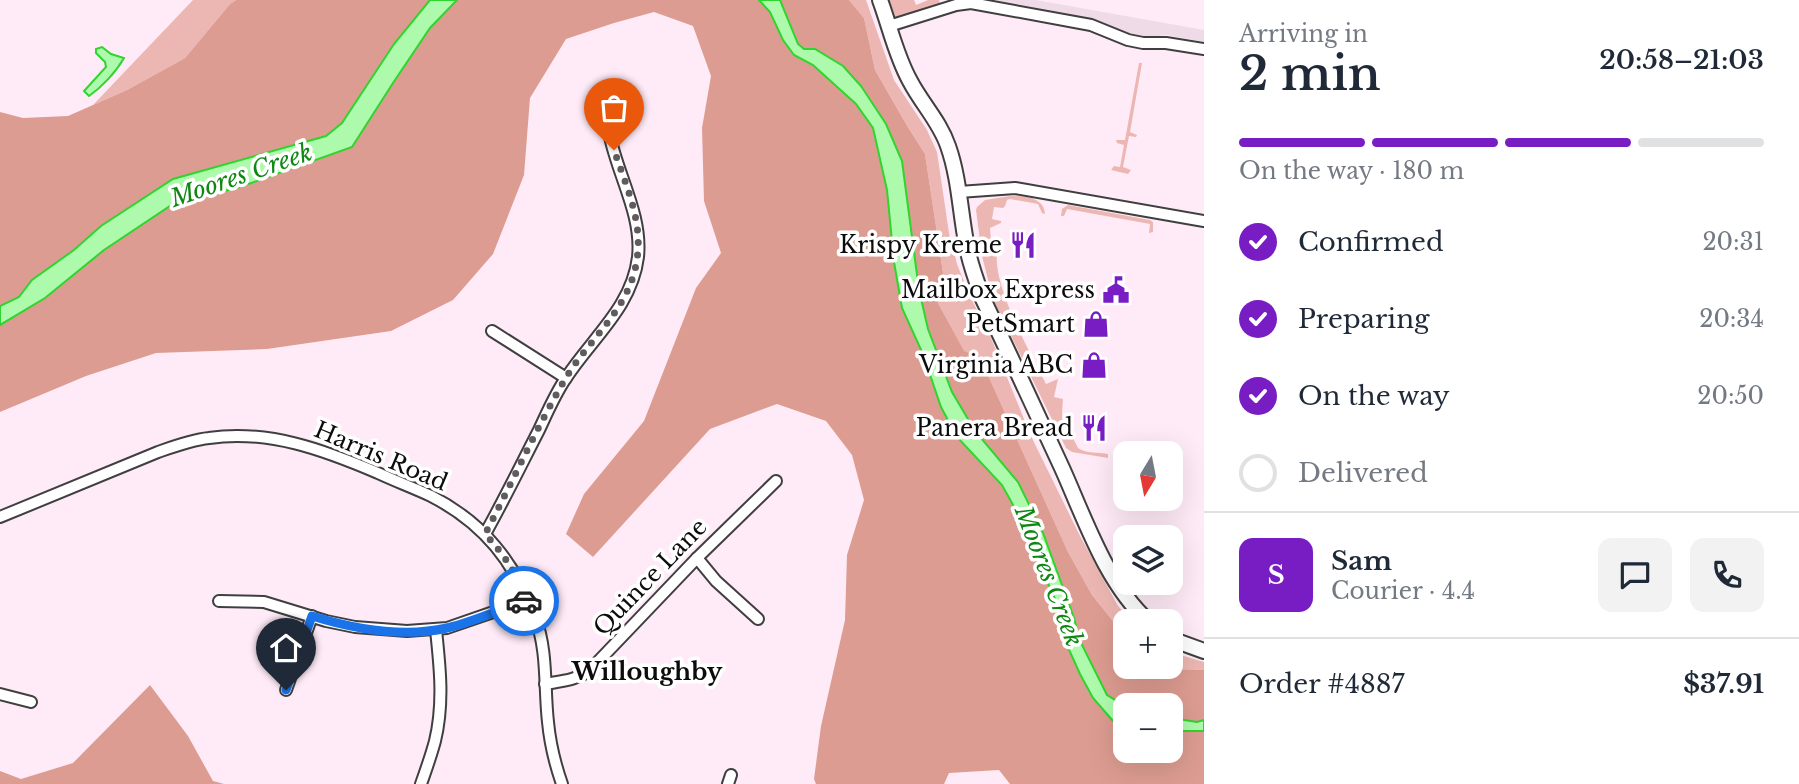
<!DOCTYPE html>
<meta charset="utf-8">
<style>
:root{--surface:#fff;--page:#f2f2f3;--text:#1f2937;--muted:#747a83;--line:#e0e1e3;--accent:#781cc4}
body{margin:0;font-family:"Libre Baskerville",serif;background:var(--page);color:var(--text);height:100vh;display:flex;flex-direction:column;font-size:26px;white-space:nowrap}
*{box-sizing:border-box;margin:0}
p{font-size:23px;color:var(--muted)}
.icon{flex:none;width:38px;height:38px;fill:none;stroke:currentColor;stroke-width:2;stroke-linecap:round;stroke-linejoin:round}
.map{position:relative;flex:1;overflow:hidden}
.side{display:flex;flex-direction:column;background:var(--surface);width:595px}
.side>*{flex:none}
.needle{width:46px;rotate:190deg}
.buttons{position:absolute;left:1113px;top:441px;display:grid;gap:14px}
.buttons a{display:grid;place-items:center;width:70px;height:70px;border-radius:14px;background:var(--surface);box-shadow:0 7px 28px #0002;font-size:35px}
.pin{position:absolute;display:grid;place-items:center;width:60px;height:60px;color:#fff;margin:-72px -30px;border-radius:50% 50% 50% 0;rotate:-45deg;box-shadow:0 0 7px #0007}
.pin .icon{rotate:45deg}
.courier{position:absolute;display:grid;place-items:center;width:70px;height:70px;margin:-35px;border:5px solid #1a73e8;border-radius:50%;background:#fff;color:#222;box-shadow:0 2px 9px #0007}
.head em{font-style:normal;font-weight:600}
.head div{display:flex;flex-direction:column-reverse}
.head{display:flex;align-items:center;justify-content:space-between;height:119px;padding:0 35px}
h1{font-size:46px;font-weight:600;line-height:52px}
.bar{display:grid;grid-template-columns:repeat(4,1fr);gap:10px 7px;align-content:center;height:84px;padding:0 35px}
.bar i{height:9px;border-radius:5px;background:var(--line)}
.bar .on{background:var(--accent)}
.bar p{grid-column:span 4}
.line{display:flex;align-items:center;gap:18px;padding:0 35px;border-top:2px solid var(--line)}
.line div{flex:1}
.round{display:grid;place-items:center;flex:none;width:74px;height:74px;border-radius:14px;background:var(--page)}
ol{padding:0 35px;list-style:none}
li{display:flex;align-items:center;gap:21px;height:77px}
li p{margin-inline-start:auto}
li .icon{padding:7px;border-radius:50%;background:var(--accent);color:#fff;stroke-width:4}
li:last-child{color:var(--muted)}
li i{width:38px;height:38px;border:4px solid var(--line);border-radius:50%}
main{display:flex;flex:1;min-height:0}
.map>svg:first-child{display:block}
.green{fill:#ecb7b2}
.forest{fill:#dd9c91}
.plaza{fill:#efdae8}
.water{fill:#aefaac;stroke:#2fd52e;stroke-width:2}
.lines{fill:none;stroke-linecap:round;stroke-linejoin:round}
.minor-casing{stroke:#3f3f3f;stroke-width:14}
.tertiary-casing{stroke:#3f3f3f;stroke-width:18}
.minor{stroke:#fff;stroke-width:10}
.tertiary{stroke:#fff;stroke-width:14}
.done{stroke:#615a5e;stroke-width:7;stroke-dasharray:0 12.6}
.route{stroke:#1a73e8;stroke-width:9}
.labels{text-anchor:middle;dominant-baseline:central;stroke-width:7;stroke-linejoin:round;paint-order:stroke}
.poi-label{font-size:23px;fill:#0c0c0c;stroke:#fff;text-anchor:end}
.street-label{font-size:23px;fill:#0c0c0c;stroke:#fff}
.water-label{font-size:24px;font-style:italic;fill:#0f8713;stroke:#fff}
.neighbourhood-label{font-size:24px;font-weight:bold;fill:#0c0c0c;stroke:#fff}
</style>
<main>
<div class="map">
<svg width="1204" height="784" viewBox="0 0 1204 784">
<rect width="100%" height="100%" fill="#ffebf7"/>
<g class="green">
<path d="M193,0H236L230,4L185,58L127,90L93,105Z"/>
<path d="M849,0H866L894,80L927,130L937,152L949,233L957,264L969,294L991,338L1031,436L1078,532L1118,606L1132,621H1125V636L1092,595L1068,552L987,373L982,358L964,352L938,303L944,279L925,154L906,124L875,70L864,18Z"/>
<path d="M881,0H914L916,5L928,0H939L942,9L889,26Z"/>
<path d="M1139,63H1142L1130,132L1137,135L1136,137L1129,136L1123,167L1131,170L1128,174L1111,170L1114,166L1120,167L1124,145L1117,143L1116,140H1125Z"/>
<path d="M1010,196C1024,196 1044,197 1045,214L1042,213L1038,204L1010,199L1007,200L1005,206L1003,208L994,207L992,219L1001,221V223L990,228L991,242L1000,238L1001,240C982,270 1031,353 1046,384L1058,379L1054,397L1063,399L1062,413L1063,418L1078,448C1087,454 1098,452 1108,454V458L1072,452L1066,448L993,299L982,256L976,210L977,207L985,200Z"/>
<path d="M1068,205L1150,220L1153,222V232L1149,233L1150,224L1067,209L1064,216H1061L1062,209Z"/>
<path d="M1171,650L1177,654L1204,662V670L1174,669L1170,667Z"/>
</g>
<g class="forest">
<path d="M236,0H430L394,44L342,123L326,136L173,179L101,226L74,250L32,280L19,297L0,306V112L23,118L68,116L127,90L185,58L230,4Z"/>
<path d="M457,0H759L770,12L783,40L794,55L813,65L856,104L873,128L887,190L894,262L902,308L923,354L984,465L1002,485L1027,530L1044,574L1060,610L1066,643L1080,674L1093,698L1113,721L1125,723V751H1171V731H1204V784H1010L999,770L949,773L944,784H816L814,779L821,726L845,620L847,555L864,500L852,455L826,421L777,404L710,429L593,557L566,534L584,494L644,421L696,288L721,253L704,201L702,128L711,76L693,26L654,12L614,23L566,39L530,98L524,175L493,254L453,300L391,331L267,349L156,353L86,376L0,412V325L45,298L104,250L176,202L237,188L352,147L393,83L430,28Z"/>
<path d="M780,0H849L864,18L875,70L906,124L925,154L944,279L938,303L964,351L982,358L987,373L1068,552L1092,595L1125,636V667H1170L1174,669L1204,670V720L1197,722L1171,718V705L1125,706L1107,695L1080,641L1074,618L1060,580L1043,533L1029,503L1018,482L975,431L952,392L928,329L919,290L902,161L886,124L861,86L797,44Z"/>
<path d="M150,685L188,736L213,781L224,784H0V771L21,779L73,763Z"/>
</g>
<path class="plaza" d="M988,0H1036L1204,30V42L1167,35L1147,37L1125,33L1098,21Z"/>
<g class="water">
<path d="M430,0H457L430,28L393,83L352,147L237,188L176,202L104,250L45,298L0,325V306L19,297L32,280L74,250L101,226L173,179L326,136L342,123L394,44Z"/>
<path d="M759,0H780L798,44L804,49H815L843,66L861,86L886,124L902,161L919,290L928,329L952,392L975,431L1018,482L1043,533L1074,618L1080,641L1107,695L1125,706V723L1113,721L1093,698L1080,674L1066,643L1060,610L1044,574L1027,530L1002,485L957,437L941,407L923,354L902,308L894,262L887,190L873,128L856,104L813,65L794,55L783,40L770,12Z"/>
<path d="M102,47L111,54L124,58C116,72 102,87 89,96L84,91L106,67L105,62L96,53V49Z"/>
<path d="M1171,718L1197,722L1204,720V731H1171Z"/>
</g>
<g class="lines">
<defs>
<g id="minor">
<path d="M889,26L956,5L971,3L1091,25L1128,40L1143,43H1166L1204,49"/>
<path d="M959,192L1015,188L1204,221"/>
<path d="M492,331L566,378"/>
<path d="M0,517L158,452C175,446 191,440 209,438C268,429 324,450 378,473C395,481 414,488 431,496C484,523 515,563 535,617C548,651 544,687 548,722C550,743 555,764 562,784"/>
<path d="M485,534C504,500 521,465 539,430C547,413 555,394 566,378C592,338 632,307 638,257C644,201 597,147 610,97"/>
<path d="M697,558L716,581L758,619"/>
<path d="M219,601L264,602L326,621L355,627L407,631L447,628L528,600"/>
<path d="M545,684C562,681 577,680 590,670L697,558L776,481"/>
<path d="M286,690L312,616"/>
<path d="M0,694L31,702"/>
<path d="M421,784C426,770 431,756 435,741C444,704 440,667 436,630"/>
<path d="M728,784L731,775"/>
</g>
<g id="tertiary">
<path d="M880,0C890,27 896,56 910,81C922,104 940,122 948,146C959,177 960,210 966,242C969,262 976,280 983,299C1010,355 1036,412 1062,468C1085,519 1106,583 1148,621"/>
<path d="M1171,639L1204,651"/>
</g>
</defs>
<use href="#minor" class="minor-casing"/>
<use href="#tertiary" class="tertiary-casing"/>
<use href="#minor" class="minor"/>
<use href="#tertiary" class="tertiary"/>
</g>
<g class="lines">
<path class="done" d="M524,601L528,600C517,575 504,554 485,534C512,483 535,431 564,381C588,339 630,310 637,259C643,222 626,185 614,150"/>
<path class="route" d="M286,690L312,616C354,629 403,638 447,628C473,622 499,610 524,601"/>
</g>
<defs>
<symbol id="restaurant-bare" viewBox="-9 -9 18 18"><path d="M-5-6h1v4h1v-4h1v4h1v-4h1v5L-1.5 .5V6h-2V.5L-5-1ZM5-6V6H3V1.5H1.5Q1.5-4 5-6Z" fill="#781cc4" stroke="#fff" stroke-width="2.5" paint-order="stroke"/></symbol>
<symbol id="civic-bare" viewBox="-9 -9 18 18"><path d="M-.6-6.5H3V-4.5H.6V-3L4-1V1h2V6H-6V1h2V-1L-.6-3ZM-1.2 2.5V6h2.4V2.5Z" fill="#781cc4" stroke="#fff" stroke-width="2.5" paint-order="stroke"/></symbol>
<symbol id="shop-bare" viewBox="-9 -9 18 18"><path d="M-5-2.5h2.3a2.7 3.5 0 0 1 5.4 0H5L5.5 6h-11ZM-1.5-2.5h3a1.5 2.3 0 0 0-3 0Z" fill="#781cc4" stroke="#fff" stroke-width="2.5" paint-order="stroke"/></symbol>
</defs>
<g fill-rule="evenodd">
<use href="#restaurant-bare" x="1004" y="226" width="38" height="38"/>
<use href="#civic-bare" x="1097" y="271" width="38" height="38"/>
<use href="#shop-bare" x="1077" y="305" width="38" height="38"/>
<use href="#shop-bare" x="1075" y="346" width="38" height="38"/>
<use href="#restaurant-bare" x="1075" y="409" width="38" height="38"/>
</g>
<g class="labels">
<g class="poi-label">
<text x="1002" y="245">Krispy Kreme</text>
<text x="1095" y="290">Mailbox Express</text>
<text x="1075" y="324">PetSmart</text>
<text x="1073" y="365">Virginia ABC</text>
<text x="1073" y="428">Panera Bread</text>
</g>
<g class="street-label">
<text transform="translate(381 456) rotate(23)">Harris Road</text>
<text transform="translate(650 577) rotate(-46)">Quince Lane</text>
</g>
<g class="water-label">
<text transform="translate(241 175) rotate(-19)">Moores Creek</text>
<text transform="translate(1049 576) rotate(69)">Moores Creek</text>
</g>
<g class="neighbourhood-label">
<text x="647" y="671">Willoughby</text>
</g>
</g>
</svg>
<div class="buttons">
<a><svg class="needle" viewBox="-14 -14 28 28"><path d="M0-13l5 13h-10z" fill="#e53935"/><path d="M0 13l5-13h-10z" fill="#747a83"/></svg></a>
<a><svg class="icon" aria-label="layers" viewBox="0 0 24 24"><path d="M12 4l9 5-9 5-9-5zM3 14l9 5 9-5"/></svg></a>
<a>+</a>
<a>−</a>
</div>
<div class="pin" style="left:614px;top:150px;background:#ea580c"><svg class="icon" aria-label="bag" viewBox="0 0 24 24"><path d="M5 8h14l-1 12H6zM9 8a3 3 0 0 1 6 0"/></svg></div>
<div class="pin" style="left:286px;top:690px;background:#1f2937"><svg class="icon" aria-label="home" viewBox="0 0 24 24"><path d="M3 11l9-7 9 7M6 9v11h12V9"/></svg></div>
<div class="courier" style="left:524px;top:601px"><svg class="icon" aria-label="car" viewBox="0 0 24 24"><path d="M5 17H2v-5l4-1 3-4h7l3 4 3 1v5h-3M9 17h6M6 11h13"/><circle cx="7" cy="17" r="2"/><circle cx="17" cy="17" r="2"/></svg></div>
</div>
<section class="side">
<div class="head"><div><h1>2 min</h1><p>Arriving in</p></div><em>20:58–21:03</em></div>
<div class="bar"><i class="on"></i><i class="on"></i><i class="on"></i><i></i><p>On the way · 180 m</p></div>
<ol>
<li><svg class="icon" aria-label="check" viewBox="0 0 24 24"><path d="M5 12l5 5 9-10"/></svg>Confirmed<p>20:31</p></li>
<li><svg class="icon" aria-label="check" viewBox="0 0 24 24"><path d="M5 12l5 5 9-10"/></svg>Preparing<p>20:34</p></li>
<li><svg class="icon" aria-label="check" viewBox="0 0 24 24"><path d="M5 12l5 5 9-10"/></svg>On the way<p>20:50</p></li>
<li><i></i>Delivered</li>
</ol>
<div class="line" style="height:126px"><b class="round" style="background:var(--accent);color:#fff">S</b><div><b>Sam</b><p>Courier · 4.4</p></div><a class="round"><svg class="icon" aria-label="chat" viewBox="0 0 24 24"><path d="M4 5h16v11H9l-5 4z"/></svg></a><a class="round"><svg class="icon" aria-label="phone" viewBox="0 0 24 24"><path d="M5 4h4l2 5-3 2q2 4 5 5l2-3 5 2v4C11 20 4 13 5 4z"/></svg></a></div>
<div class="line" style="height:91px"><div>Order #4887</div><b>$37.91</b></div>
</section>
</main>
